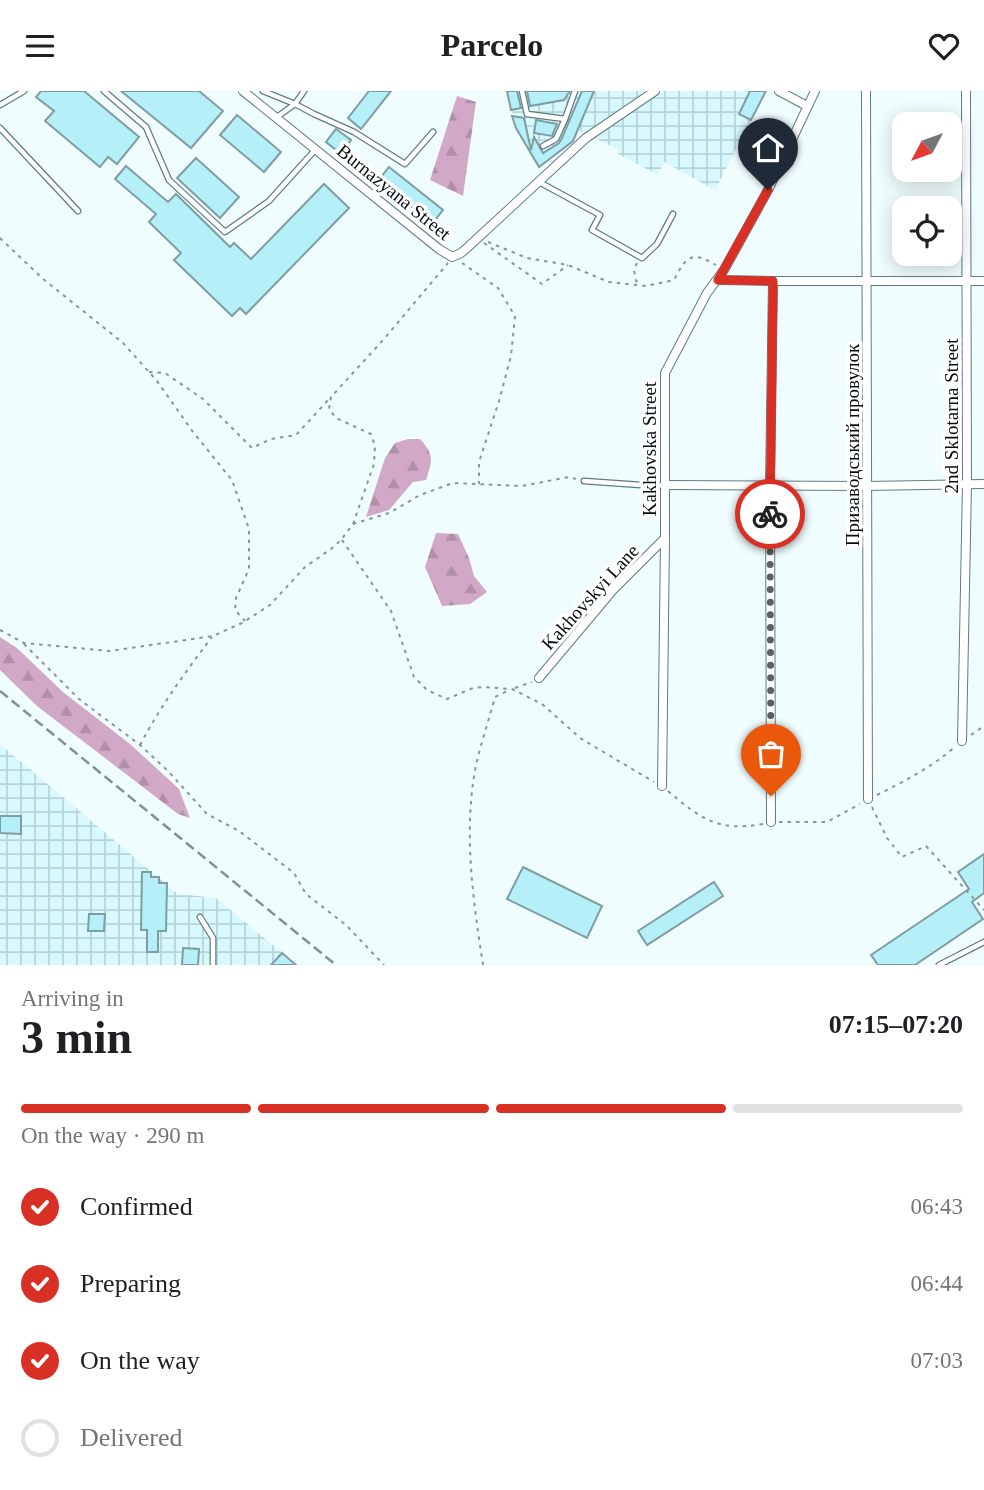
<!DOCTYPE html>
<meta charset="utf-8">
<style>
:root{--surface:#fff;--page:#f6f6f6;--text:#202124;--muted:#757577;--line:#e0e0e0;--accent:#d93025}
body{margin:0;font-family:"Times New Roman",serif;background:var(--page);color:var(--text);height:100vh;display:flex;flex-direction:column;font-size:26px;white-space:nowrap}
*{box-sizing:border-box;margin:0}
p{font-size:23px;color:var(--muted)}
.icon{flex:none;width:38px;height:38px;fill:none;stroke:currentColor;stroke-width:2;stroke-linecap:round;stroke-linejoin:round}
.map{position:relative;height:874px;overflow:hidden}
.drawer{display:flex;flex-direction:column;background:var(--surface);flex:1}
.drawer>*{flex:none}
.needle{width:46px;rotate:229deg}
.tools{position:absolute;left:892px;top:21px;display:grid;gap:14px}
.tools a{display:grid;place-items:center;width:70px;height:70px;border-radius:14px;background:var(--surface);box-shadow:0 4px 18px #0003;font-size:35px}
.pin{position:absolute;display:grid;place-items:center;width:60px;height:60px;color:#fff;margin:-72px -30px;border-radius:50% 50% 50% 0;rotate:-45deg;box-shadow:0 0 7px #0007}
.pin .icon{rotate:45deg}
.courier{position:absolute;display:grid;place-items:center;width:70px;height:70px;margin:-35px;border:5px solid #d93025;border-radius:50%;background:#fff;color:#222;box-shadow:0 2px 9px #0007}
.overview em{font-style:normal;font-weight:600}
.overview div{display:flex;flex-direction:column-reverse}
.overview{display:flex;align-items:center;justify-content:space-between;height:119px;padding:0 21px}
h1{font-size:46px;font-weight:600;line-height:52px}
.bar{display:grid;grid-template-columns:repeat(4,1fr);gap:10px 7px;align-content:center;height:84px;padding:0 21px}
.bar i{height:9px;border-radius:5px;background:var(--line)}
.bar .on{background:var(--accent)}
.bar p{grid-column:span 4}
ol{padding:0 21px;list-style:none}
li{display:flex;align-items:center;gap:21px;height:77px}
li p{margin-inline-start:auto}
li .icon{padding:7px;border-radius:50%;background:var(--accent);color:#fff;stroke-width:4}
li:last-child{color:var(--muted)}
li i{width:38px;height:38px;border:4px solid var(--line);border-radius:50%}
header{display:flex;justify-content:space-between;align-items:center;height:91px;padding:0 21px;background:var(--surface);font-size:32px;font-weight:600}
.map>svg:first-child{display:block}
.industrial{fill:url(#industrial-grid)}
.forest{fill:url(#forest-firs)}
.building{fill:#b5f0f9;stroke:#7f9da2;stroke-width:2}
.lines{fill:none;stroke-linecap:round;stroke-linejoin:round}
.lane-casing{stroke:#5f7c80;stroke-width:7}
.street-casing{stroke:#5f7c80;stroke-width:10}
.path{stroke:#899597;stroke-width:2;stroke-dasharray:3.5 5;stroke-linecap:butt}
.lane{stroke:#fff;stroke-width:4.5}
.street{stroke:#fff;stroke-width:8}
.rail{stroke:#838f91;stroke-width:2.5;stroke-dasharray:10 5;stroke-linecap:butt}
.done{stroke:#576264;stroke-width:7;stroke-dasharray:0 12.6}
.route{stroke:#d93025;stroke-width:9}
.labels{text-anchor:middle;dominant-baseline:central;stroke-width:7;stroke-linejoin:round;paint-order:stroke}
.street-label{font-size:19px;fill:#040e10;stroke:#fff}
</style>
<header><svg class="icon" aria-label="menu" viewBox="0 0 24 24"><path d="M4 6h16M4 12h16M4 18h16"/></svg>Parcelo<svg class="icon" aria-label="heart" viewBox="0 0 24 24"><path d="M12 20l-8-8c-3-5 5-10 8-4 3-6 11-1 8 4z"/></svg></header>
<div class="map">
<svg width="984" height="874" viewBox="0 0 984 874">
<defs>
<pattern id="industrial-grid" width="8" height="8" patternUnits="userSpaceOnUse" patternTransform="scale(1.75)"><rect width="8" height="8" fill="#d7f9fe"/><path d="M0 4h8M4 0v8" fill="none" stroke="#b7d4d9"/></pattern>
<pattern id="forest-firs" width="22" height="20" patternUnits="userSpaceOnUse" patternTransform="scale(1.75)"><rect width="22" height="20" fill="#d1a8c5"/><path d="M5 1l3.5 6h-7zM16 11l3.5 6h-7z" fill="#b28fa8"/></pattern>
</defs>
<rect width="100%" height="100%" fill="#f0fdff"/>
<g class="industrial">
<path d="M507,0H766L715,99L664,71L658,84L618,63L619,59L578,39L573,50L539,76L516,37Z"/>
<path d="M0,653L178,803L216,807L297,874H0Z"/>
</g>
<g class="forest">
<path d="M457,5L476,11L463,105L430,89Z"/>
<path d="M408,348H420C435,364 432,370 426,389L413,391L389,419L366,426L385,367L395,352Z"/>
<path d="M436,442L458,443L469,467L474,485L487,501L470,513L442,515L425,476Z"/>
<path d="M0,546L17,557L63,601L130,653L179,698L190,727L178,723L37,615L0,579Z"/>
</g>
<g class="building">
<path d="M41,0H84L139,46L117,73L108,66L100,76L45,30L54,20L36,6Z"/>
<path d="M121,0H199L223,20L191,57Z"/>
<path d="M369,0H391L361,38L348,27Z"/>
<path d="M507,0H517L521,17L511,19Z"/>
<path d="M527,0H570L564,9L530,15Z"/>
<path d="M582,0H594L573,50L539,76L516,37L512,25L524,27L531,59L534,46L543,62L559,52L562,47Z"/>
<path d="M750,0H766L751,29L739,23Z"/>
<path d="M237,24L281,61L264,81L220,44Z"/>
<path d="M536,29L557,33L552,45L534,42Z"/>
<path d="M336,38L351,49L341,63L326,51Z"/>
<path d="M196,67L239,106L220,127L177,87Z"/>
<path d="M126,75L168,111L176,103L230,156L234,152L251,168L324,93L349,117L246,223L240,217L232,225L174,169L181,162L149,131L156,123L115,88Z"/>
<path d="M389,76L443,119L432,133L378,90Z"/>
<path d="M0,725H21V743L0,742Z"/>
<path d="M984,763V802L972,811L983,828L915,874H878L871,864L969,798L958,781Z"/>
<path d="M523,776L602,815L587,847L507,808Z"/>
<path d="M142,781H151V786H159V792H167L166,840H158V861H147V839H141Z"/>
<path d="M714,791L723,805L647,854L638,840Z"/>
<path d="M89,823H105L104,840H88Z"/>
<path d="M183,857L199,858L198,874H182Z"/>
<path d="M282,862L296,874H271Z"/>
</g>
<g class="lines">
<defs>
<g id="lane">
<path d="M104,0L146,36L169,89L225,141L269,110L315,59"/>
<path d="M263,0L295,13L314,23L354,41L405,73L433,41"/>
<path d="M522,0L527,23L565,28L575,0"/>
<path d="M0,14L24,0"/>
<path d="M277,26L295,13L304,0"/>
<path d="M0,37L78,120"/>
<path d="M543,55L556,48L565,28"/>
<path d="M539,91L600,124L592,139L642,167L657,153L673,123"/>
<path d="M584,390L655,395L664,394"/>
<path d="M200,826L213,847V874"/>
<path d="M939,874L984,851"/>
</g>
<g id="street">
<path d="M243,0L439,158L452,166L461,162L468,156L586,47L655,0"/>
<path d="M779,0L807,15"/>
<path d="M866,0L868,708"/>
<path d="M718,189L773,190H984"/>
<path d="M665,394L866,395L984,393"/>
<path d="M539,587L613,499L665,447"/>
<path d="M962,650L967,393L966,0"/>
<path d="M662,695L665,447V282L707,202L724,179L768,99L815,0"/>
<path d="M771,731L770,394L773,190"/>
</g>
</defs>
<use href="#lane" class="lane-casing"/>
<use href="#street" class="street-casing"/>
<g class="path">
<path d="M0,147L42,187L123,252L157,290L193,341L232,389L249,438V478L236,507L235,519L245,530"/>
<path d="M488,151L527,167L568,174L609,191L646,195L674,189C686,166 691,159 716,174"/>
<path d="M484,152L542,193L568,174"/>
<path d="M462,172L498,197L515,225L511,265L499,310L479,371V393"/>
<path d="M637,172L634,179L636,190L642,193"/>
<path d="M149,281L165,282L203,308L252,357L271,348L296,344L330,307"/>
<path d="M353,433L389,422L420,404L453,392L522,395L569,386L576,388"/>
<path d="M342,449L391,520L414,586L427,599L447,608L473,597L483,596L512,598L542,613L580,647L654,691"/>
<path d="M0,539L24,552L110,560L213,545L242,532L270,514L305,476L331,458L341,449L353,433L374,373L375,355L371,343L336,327L329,318L331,306L384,248L448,172"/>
<path d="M24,553L79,608L140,654L168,680L207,723L239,740L294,782L306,803L346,834L384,874"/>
<path d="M515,597L532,591"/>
<path d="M971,644L984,635"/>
<path d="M140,654C160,616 186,580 212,546"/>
<path d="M668,700C701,728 718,741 763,733"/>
<path d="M877,704C905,690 932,676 956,655"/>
<path d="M872,716L887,747L902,766L926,755L984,819"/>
<path d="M779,731H827L860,713"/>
<path d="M483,874C473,809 463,740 476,674C481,652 489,629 495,606L509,599"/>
</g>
<use href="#lane" class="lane"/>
<use href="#street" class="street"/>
<path class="rail" d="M0,600L336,874"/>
</g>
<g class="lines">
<path class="done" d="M770,423L771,705"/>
<path class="route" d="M768,99L718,189L773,190L770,423"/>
</g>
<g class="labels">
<g class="street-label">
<text transform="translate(394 101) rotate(39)">Burnazyana Street</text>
<text transform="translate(951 325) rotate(-90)">2nd Sklotarna Street</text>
<text transform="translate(852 354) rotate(-90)">Призаводський провулок</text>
<text transform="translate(649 358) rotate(-90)">Kakhovska Street</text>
<text transform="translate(590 506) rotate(-48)">Kakhovskyi Lane</text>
</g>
</g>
</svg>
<div class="tools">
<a><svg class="needle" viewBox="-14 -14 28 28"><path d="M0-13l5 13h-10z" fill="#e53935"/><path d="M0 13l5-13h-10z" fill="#757577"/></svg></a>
<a><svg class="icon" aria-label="locate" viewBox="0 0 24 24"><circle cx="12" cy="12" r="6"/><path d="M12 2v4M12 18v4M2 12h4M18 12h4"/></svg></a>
</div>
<div class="pin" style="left:771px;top:705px;background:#ea580c"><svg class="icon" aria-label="bag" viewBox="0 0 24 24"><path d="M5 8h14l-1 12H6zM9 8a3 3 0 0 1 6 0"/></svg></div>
<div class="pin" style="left:768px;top:99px;background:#1f2937"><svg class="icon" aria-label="home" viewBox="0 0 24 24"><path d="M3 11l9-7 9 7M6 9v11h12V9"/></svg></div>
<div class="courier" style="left:770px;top:423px"><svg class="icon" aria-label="bike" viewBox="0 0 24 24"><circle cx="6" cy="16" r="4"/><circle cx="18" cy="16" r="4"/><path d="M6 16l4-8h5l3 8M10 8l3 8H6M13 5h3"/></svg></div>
</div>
<section class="drawer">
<div class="overview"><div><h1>3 min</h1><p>Arriving in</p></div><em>07:15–07:20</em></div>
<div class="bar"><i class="on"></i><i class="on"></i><i class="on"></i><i></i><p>On the way · 290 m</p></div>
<ol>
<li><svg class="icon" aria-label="check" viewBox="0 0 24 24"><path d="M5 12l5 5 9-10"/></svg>Confirmed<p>06:43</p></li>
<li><svg class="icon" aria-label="check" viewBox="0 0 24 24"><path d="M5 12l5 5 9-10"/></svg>Preparing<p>06:44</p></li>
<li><svg class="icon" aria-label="check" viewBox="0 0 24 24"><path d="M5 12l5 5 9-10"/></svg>On the way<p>07:03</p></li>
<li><i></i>Delivered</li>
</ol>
</section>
